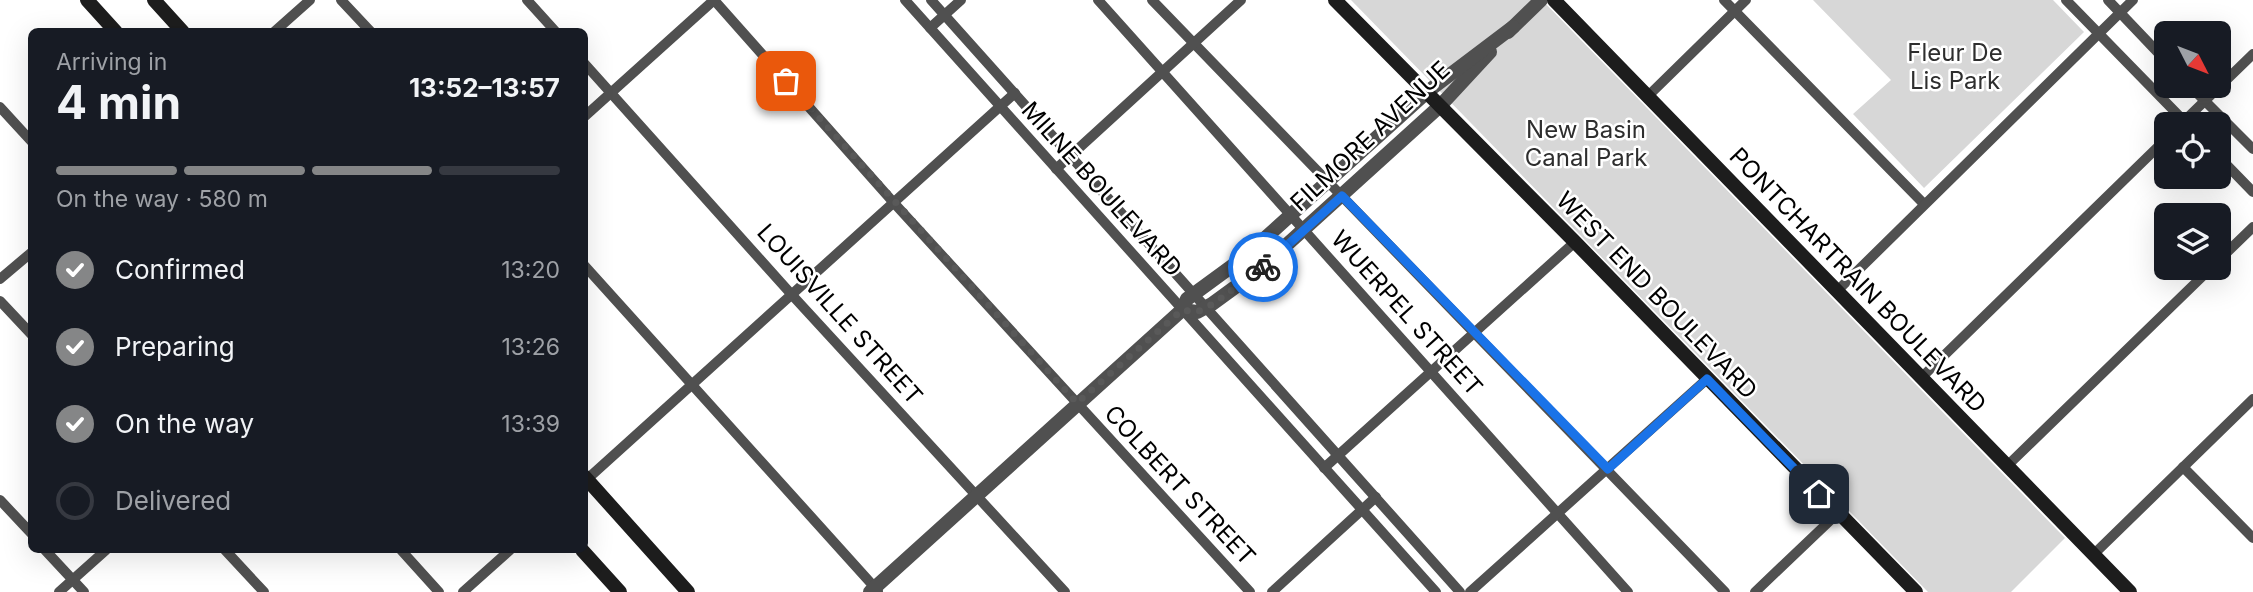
<!DOCTYPE html>
<meta charset="utf-8">
<style>
:root{--surface:#171b24;--page:#20242c;--text:#f1f3f6;--muted:#9ea1a6;--line:#363941;--accent:#858687}
body{margin:0;font-family:Inter,sans-serif;background:var(--page);color:var(--text);height:100vh;display:flex;flex-direction:column;font-size:26px;white-space:nowrap}
*{box-sizing:border-box;margin:0}
p{font-size:23px;color:var(--muted)}
.icon{flex:none;width:38px;height:38px;fill:none;stroke:currentColor;stroke-width:2;stroke-linecap:round;stroke-linejoin:round}
.map{position:relative;flex:1;overflow:hidden}
.side{position:absolute;left:28px;top:28px;width:560px;height:525px;display:flex;flex-direction:column;background:var(--surface);border-radius:10px;box-shadow:0 7px 28px #0002}
.side>*{flex:none}
.needle{width:46px;rotate:132deg}
.controls{position:absolute;left:2154px;top:21px;display:grid;gap:14px}
.controls a{display:grid;place-items:center;width:77px;height:77px;border-radius:10px;background:var(--surface);box-shadow:0 7px 28px #0002;font-size:35px}
.pin{position:absolute;display:grid;place-items:center;width:60px;height:60px;color:#fff;margin:-30px;border-radius:14px;box-shadow:0 4px 10px #0006}
.courier{position:absolute;display:grid;place-items:center;width:70px;height:70px;margin:-35px;border:5px solid #1a73e8;border-radius:50%;background:#fff;color:#222;box-shadow:0 2px 9px #0007}
.head em{font-style:normal;font-weight:700}
.head div{display:flex;flex-direction:column-reverse}
.head{display:flex;align-items:center;justify-content:space-between;height:119px;padding:0 28px}
h1{font-size:46px;font-weight:700;line-height:52px}
.bar{display:grid;grid-template-columns:repeat(4,1fr);gap:10px 7px;align-content:center;height:84px;padding:0 28px}
.bar i{height:9px;border-radius:5px;background:var(--line)}
.bar .selected{background:var(--accent)}
.bar p{grid-column:span 4}
ol{padding:0 28px;list-style:none}
li{display:flex;align-items:center;gap:21px;height:77px}
li p{margin-inline-start:auto}
li .icon{padding:7px;border-radius:50%;background:var(--accent);color:#fff;stroke-width:4}
li:last-child{color:var(--muted)}
li i{width:38px;height:38px;border:4px solid var(--line);border-radius:50%}
.map>svg:first-child{display:block}
.green{fill:#d7d7d7}
.lines{fill:none;stroke-linecap:round;stroke-linejoin:round}
.minor{stroke:#505050;stroke-width:10}
.tertiary{stroke:#505050;stroke-width:14}
.secondary{stroke:#1d1d1d;stroke-width:14}
.done{stroke:#595959;stroke-width:7;stroke-dasharray:0 12.6}
.route{stroke:#1a73e8;stroke-width:9}
.labels{text-anchor:middle;dominant-baseline:central;stroke-width:5;stroke-linejoin:round;paint-order:stroke}
.park-label{font-size:24px;fill:#2e2e2e;stroke:#fff}
.street-label{font-size:24px;fill:#000;stroke:#fff}
</style>
<div class="map">
<svg width="2253" height="592" viewBox="0 0 2253 592">
<rect width="100%" height="100%" fill="#fff"/>
<g class="green">
<path d="M1351,0H1542L2065,538L2011,592H1928Z"/>
<path d="M1813,0H2053L2084,32L1924,188L1853,114L1891,80Z"/>
</g>
<g class="lines">
<g class="minor">
<path d="M341,0L371,32"/>
<path d="M527,0L556,32"/>
<path d="M714,0L894,203L1250,592"/>
<path d="M905,0L1436,592"/>
<path d="M931,0L1460,592"/>
<path d="M1098,0L1628,592"/>
<path d="M1152,0L1725,592"/>
<path d="M1724,0L1924,204"/>
<path d="M2066,0L2187,124"/>
<path d="M2108,0L2166,61"/>
<path d="M930,28L961,0"/>
<path d="M274,32L310,0"/>
<path d="M584,63L792,295L1065,592"/>
<path d="M2190,86L2253,149"/>
<path d="M1647,97L1746,0"/>
<path d="M0,107L32,142"/>
<path d="M584,117L714,0"/>
<path d="M2181,124L2253,54"/>
<path d="M2219,157L2253,192"/>
<path d="M1056,169L1241,0"/>
<path d="M2219,260L2253,227"/>
<path d="M584,265L878,591"/>
<path d="M0,279L32,252"/>
<path d="M1837,291L2133,0"/>
<path d="M0,301L32,335"/>
<path d="M1922,377L2166,139"/>
<path d="M2007,466L2211,268"/>
<path d="M2183,467L2253,538"/>
<path d="M1324,468L1575,242"/>
<path d="M584,482L1015,93"/>
<path d="M0,500L32,534"/>
<path d="M45,550L84,592"/>
<path d="M225,550L264,592"/>
<path d="M401,550L439,592"/>
<path d="M2094,554L2253,399"/>
<path d="M59,592L106,550"/>
<path d="M463,592L510,550"/>
<path d="M1272,592L1376,497"/>
<path d="M1470,592L1707,379"/>
<path d="M1755,592L1838,513"/>
</g>
<g class="tertiary">
<path d="M1508,32L1541,0"/>
<path d="M1182,310L1197,312L1212,304L1260,269L1440,106L1490,52"/>
<path d="M870,592L1182,310L1187,299L1243,258L1427,92L1513,27"/>
</g>
<g class="secondary">
<path d="M87,0L116,32"/>
<path d="M154,0L183,32"/>
<path d="M1335,0L1575,242L1916,592"/>
<path d="M1554,0L2130,592"/>
<path d="M584,476L688,592"/>
<path d="M582,550L620,592"/>
</g>
</g>
<g class="lines">
<path class="done" d="M786,81L1077,403L1182,310L1197,312L1213,304L1263,267"/>
<path class="route" d="M1263,267L1342,196L1608,469L1707,379L1819,494"/>
</g>
<g class="labels">
<g class="park-label">
<text x="1955" y="52">Fleur De<tspan x="1955" dy="28">Lis Park</tspan></text>
<text x="1586" y="129">New Basin<tspan x="1586" dy="28">Canal Park</tspan></text>
</g>
<g class="street-label">
<text transform="translate(1370 136) rotate(-43)">FILMORE AVENUE</text>
<text transform="translate(1102 189) rotate(48)">MILNE BOULEVARD</text>
<text transform="translate(1858 280) rotate(46)">PONTCHARTRAIN BOULEVARD</text>
<text transform="translate(1657 295) rotate(46)">WEST END BOULEVARD</text>
<text transform="translate(1407 313) rotate(48)">WUERPEL STREET</text>
<text transform="translate(840 314) rotate(48)">LOUISVILLE STREET</text>
<text transform="translate(1180 485) rotate(47)">COLBERT STREET</text>
</g>
</g>
</svg>
<div class="controls">
<a><svg class="needle" viewBox="-14 -14 28 28"><path d="M0-13l5 13h-10z" fill="#e53935"/><path d="M0 13l5-13h-10z" fill="#9ea1a6"/></svg></a>
<a><svg class="icon" aria-label="locate" viewBox="0 0 24 24"><circle cx="12" cy="12" r="6"/><path d="M12 2v4M12 18v4M2 12h4M18 12h4"/></svg></a>
<a><svg class="icon" aria-label="layers" viewBox="0 0 24 24"><path d="M12 4l9 5-9 5-9-5zM3 14l9 5 9-5"/></svg></a>
</div>
<div class="pin" style="left:786px;top:81px;background:#ea580c"><svg class="icon" aria-label="bag" viewBox="0 0 24 24"><path d="M5 8h14l-1 12H6zM9 8a3 3 0 0 1 6 0"/></svg></div>
<div class="pin" style="left:1819px;top:494px;background:#1f2937"><svg class="icon" aria-label="home" viewBox="0 0 24 24"><path d="M3 11l9-7 9 7M6 9v11h12V9"/></svg></div>
<div class="courier" style="left:1263px;top:267px"><svg class="icon" aria-label="bike" viewBox="0 0 24 24"><circle cx="6" cy="16" r="4"/><circle cx="18" cy="16" r="4"/><path d="M6 16l4-8h5l3 8M10 8l3 8H6M13 5h3"/></svg></div>
<section class="side">
<div class="head"><div><h1>4 min</h1><p>Arriving in</p></div><em>13:52–13:57</em></div>
<div class="bar"><i class="selected"></i><i class="selected"></i><i class="selected"></i><i></i><p>On the way · 580 m</p></div>
<ol>
<li><svg class="icon" aria-label="check" viewBox="0 0 24 24"><path d="M5 12l5 5 9-10"/></svg>Confirmed<p>13:20</p></li>
<li><svg class="icon" aria-label="check" viewBox="0 0 24 24"><path d="M5 12l5 5 9-10"/></svg>Preparing<p>13:26</p></li>
<li><svg class="icon" aria-label="check" viewBox="0 0 24 24"><path d="M5 12l5 5 9-10"/></svg>On the way<p>13:39</p></li>
<li><i></i>Delivered</li>
</ol>
</section>
</div>
